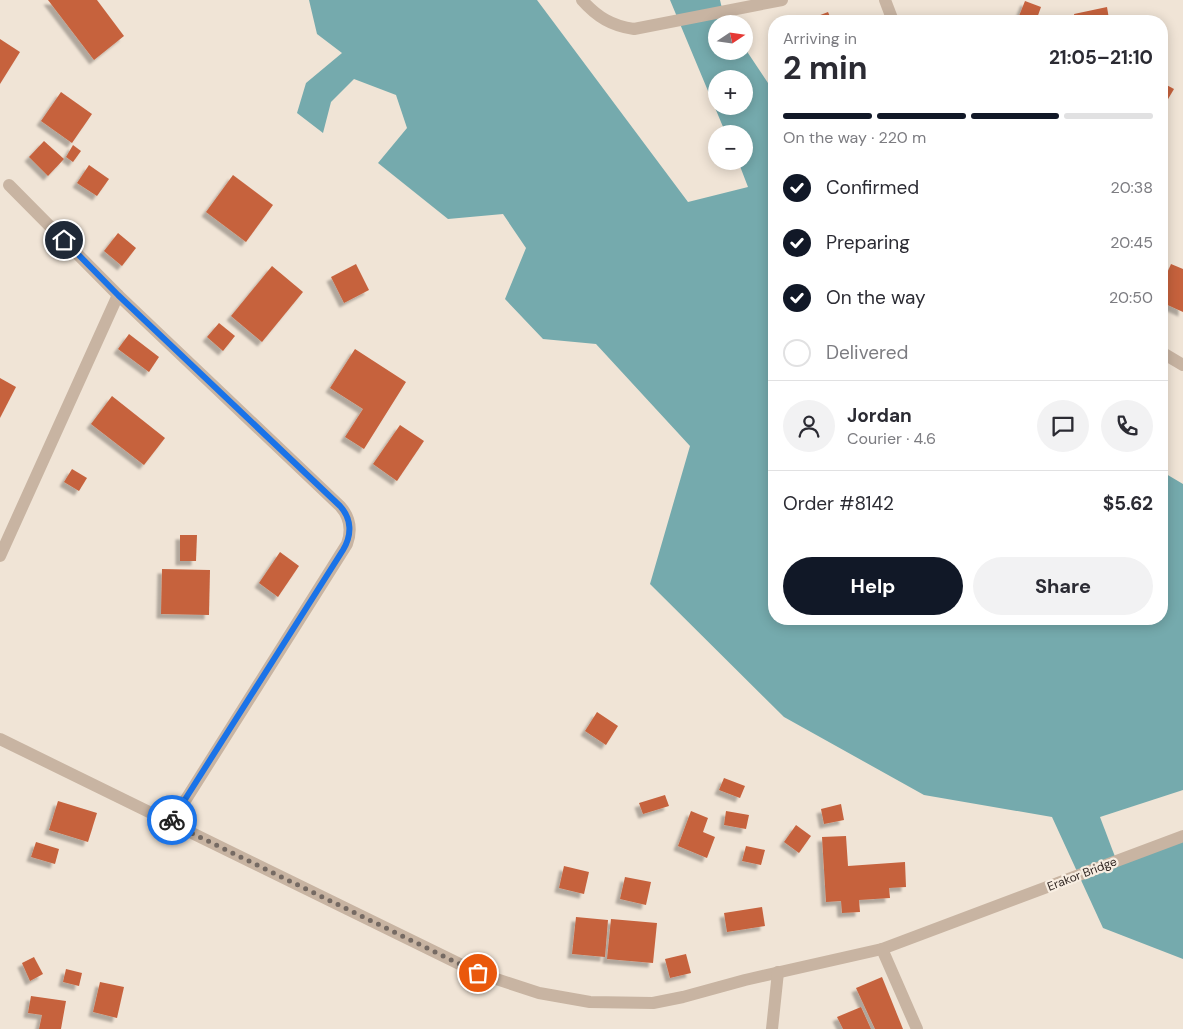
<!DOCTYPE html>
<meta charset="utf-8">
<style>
:root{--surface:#fff;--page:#f2f2f3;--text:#2b2b33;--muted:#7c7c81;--line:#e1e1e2;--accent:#111827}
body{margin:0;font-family:"DM Sans",sans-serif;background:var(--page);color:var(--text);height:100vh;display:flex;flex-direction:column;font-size:19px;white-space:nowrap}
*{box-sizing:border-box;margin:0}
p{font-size:16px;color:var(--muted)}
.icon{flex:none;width:28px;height:28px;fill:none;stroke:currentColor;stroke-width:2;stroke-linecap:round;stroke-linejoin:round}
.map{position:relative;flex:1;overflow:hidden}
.sheet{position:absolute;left:768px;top:15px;width:400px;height:610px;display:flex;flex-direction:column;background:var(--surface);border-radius:20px;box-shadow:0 2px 12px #0003}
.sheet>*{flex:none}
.needle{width:32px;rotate:77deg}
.buttons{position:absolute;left:708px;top:15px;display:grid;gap:10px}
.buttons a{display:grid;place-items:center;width:45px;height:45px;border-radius:50%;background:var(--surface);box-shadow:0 2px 12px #0003;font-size:25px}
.pin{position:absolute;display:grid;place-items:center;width:42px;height:42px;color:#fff;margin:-21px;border:2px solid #fff;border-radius:50%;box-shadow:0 1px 5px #0007}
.courier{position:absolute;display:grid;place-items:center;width:50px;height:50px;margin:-25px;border:4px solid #1a73e8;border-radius:50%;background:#fff;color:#222;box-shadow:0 1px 6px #0007}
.overview em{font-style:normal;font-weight:700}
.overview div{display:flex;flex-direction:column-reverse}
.overview{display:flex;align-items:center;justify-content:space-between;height:85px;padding:0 15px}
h1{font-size:32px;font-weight:700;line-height:38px}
.bar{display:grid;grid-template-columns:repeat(4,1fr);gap:8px 5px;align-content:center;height:60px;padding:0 15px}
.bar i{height:6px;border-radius:4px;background:var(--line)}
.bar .active{background:var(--accent)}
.bar p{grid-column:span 4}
.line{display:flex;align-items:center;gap:12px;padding:0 15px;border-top:1px solid var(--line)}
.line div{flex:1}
.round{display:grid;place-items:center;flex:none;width:52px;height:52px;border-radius:26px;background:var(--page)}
ol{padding:0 15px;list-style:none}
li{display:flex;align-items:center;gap:15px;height:55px}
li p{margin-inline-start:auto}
li .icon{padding:5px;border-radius:50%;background:var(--accent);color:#fff;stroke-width:4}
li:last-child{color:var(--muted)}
li i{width:28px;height:28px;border:2px solid var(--line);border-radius:50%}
.button{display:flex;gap:10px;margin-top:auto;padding:10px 15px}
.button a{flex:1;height:58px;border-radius:30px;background:var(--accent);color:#fff;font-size:20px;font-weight:700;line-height:58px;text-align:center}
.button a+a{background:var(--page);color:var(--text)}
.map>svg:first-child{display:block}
.water{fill:#75aaad;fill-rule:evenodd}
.pier{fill:#f0e4d6}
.building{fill:#c6623e;filter:url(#shadow)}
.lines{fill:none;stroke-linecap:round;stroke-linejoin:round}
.street{stroke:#c8b4a2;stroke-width:12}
.done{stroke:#756a63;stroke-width:5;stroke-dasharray:0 9}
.route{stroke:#1a73e8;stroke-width:6}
.labels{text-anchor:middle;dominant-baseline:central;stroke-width:4.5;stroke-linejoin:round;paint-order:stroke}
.street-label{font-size:12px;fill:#332925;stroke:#f8eee2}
</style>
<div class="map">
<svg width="1183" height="1029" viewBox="0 0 1183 1029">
<defs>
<filter id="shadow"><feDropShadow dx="-4.5" dy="4.5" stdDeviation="1" flood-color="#0004"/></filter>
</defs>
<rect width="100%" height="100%" fill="#f0e4d6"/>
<path class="water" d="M309,0H537L688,202L748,187L738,161H744V134H726L670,0H720L724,17L728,24H716V51H744V47L774,92V619H1161V471L1183,484V959L1103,928L1052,817L924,795L784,717L650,584L690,446L596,344L543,339L505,299L526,248L503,214L448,219L378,163L407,128L396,95L354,79L331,102L323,133L297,113L306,83L342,53L317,34ZM716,79H744V106H716Z"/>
<path class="pier" d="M1183,790V840L1117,862L1100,817Z"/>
<g class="building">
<path d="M48,0H97L124,36L94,60Z"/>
<path d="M1025,1L1041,7L1036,21H1017Z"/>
<path d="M1107,7L1109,19L1120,17L1121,21H1075L1074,14Z"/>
<path d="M828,12L832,21H805Z"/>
<path d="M0,39L20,52L0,84Z"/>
<path d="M1161,82L1174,89L1161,111Z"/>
<path d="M61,92L92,114L72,143L41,121Z"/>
<path d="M44,141L64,159L48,176L29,157Z"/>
<path d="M73,145L81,151L73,162L66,157Z"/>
<path d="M89,165L109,179L97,196L77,183Z"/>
<path d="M233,175L273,205L246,242L206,212Z"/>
<path d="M118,233L136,248L122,266L104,251Z"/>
<path d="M356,264L369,290L344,303L331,277Z"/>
<path d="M1171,264L1183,269V312L1161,302V287Z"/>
<path d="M272,266L303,292L262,342L231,316Z"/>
<path d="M219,323L235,336L223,351L207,337Z"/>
<path d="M129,334L159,357L149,372L118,349Z"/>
<path d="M355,349L406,382L364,449L345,437L363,409L330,388Z"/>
<path d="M0,378L16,387L0,418Z"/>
<path d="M112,396L165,438L144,465L91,424Z"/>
<path d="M400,425L424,441L397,481L373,464Z"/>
<path d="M72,469L87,478L79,491L64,482Z"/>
<path d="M180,535H197L196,561H180Z"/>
<path d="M280,552L299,566L278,597L259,583Z"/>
<path d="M162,569L210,570L209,615L161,614Z"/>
<path d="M597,712L618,726L606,745L585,731Z"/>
<path d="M724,778L745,786L740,798L719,790Z"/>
<path d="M665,795L669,806L643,814L639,803Z"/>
<path d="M58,801L97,813L88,842L49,830Z"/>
<path d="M841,804L844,820L824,824L821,809Z"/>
<path d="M691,811L708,818L703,832L715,837L707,858L678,846Z"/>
<path d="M726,811L749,815L746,829L724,825Z"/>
<path d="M796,825L811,836L799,853L784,842Z"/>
<path d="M846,836L848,866L905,862L906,887L889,888L890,898L859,900L860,912L842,913L841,901L826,902L822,837Z"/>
<path d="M36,842L59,849L55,864L31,857Z"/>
<path d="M746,846L765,850L761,865L742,861Z"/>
<path d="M564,866L589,872L584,894L559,888Z"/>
<path d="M625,877L651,882L646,905L620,899Z"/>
<path d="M762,907L765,926L727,932L724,913Z"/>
<path d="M576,917L608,920L605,957L572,954Z"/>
<path d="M611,919L657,923L653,963L607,959Z"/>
<path d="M686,954L691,973L670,978L665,959Z"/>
<path d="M34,957L43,974L30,981L22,963Z"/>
<path d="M66,969L82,973L79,986L63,982Z"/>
<path d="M882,977L903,1029H875L856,988Z"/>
<path d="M100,982L124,987L117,1018L93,1012Z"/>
<path d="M31,996L66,1001L61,1029H39L42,1015L28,1013Z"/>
<path d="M861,1007L871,1029H843L837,1017Z"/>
</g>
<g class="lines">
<g class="street">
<path d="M582,0C597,17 612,26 634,29L782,0"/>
<path d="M885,0L893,21"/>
<path d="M9,185L118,295L340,506C350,517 352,530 347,544L171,823"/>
<path d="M1161,352L1183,365"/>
<path d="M0,556L118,295"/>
<path d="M0,739L478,973L539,993L590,1002L653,1003L683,997L745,980L882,949L1183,836"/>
<path d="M882,949L917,1029"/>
<path d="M772,1029L778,972"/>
</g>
</g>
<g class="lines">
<path class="done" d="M172,820L171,823L478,973"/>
<path class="route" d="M64,240L118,295L340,506C352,519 352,535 343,550L172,820"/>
</g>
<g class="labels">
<g class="street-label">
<text transform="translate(1082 874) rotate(-21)">Erakor Bridge</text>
</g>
</g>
</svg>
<div class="buttons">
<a><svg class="needle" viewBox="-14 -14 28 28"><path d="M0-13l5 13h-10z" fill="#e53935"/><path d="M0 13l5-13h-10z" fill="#7c7c81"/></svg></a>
<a>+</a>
<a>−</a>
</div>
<div class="pin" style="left:478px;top:973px;background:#ea580c"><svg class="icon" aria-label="bag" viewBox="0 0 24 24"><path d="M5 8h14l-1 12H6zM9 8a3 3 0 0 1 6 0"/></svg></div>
<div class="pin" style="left:64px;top:240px;background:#1f2937"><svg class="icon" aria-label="home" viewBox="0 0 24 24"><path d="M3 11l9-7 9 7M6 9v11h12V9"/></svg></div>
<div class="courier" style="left:172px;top:820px"><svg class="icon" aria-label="bike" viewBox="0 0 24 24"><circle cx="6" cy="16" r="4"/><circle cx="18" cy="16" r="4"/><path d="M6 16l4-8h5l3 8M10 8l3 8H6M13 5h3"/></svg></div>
<section class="sheet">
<div class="overview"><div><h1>2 min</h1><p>Arriving in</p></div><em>21:05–21:10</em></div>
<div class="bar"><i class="active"></i><i class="active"></i><i class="active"></i><i></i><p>On the way · 220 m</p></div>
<ol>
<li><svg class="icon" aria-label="check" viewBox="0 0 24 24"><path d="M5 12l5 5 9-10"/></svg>Confirmed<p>20:38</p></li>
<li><svg class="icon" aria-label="check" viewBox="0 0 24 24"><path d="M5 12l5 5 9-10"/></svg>Preparing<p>20:45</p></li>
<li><svg class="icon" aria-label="check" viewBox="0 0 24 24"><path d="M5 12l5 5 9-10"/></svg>On the way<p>20:50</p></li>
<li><i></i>Delivered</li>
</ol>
<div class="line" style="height:90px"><a class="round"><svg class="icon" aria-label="person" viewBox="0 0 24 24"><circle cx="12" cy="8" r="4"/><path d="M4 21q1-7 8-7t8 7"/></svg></a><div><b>Jordan</b><p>Courier · 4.6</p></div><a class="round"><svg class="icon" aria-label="chat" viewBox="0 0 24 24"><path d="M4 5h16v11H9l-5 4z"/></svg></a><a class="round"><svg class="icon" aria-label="phone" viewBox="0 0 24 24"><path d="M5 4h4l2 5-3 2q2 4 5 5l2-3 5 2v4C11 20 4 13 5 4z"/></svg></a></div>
<div class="line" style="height:65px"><div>Order #8142</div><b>$5.62</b></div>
<div class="button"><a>Help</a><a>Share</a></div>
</section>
</div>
